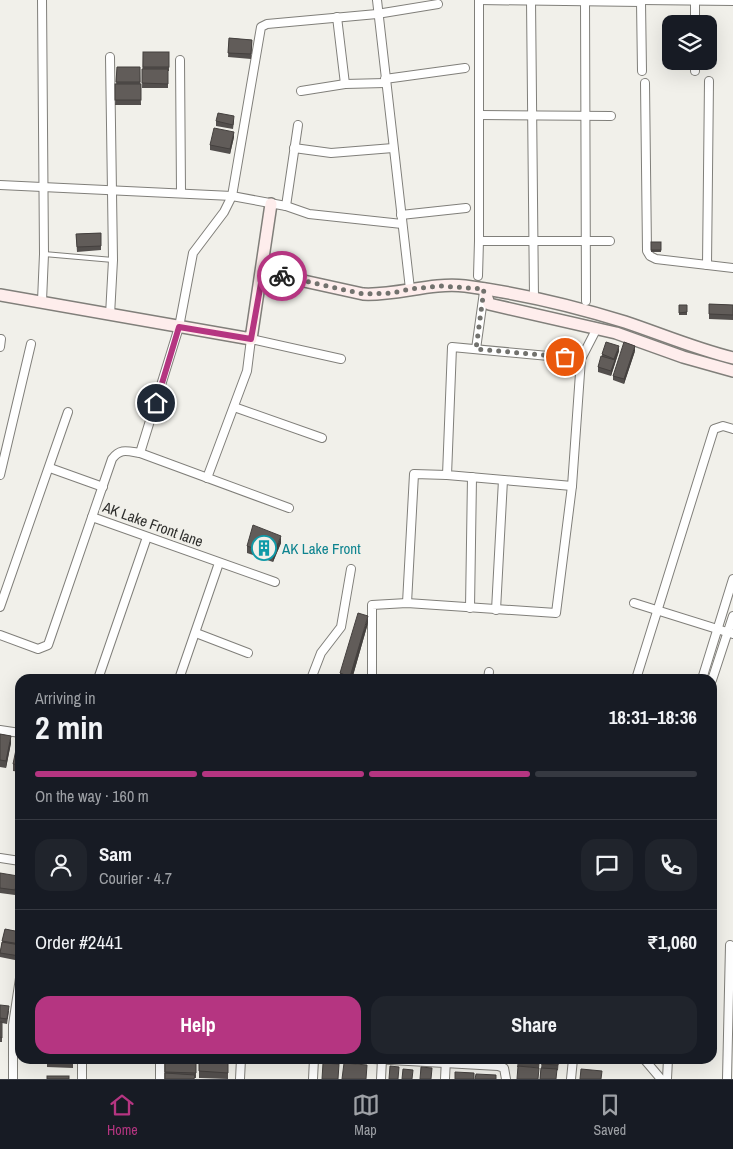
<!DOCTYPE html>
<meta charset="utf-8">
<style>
:root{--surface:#171b24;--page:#20242c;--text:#f1f3f6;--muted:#9ea1a6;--line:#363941;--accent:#b53581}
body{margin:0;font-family:"Archivo Narrow",sans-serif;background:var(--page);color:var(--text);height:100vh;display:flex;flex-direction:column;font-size:19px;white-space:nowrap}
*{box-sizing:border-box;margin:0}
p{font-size:16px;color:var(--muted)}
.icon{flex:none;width:28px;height:28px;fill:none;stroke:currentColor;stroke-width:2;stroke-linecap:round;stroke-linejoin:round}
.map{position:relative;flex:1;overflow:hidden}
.drawer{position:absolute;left:15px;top:674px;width:702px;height:390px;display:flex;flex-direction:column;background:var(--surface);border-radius:15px;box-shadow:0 5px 20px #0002}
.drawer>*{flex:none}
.fabs{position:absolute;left:662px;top:15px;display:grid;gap:10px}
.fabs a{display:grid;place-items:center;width:55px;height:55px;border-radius:10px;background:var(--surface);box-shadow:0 5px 20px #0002;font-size:25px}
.pin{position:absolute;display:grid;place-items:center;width:42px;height:42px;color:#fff;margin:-21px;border:2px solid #fff;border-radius:50%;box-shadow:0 1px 5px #0007}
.courier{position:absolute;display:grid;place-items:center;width:50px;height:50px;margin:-25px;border:4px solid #b53581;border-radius:50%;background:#fff;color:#222;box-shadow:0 1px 6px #0007}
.head em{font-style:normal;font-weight:700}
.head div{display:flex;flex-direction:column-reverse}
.head{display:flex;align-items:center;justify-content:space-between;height:85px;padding:0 20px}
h1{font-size:32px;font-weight:700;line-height:38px}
.bar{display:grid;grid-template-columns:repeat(4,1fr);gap:8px 5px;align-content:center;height:60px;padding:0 20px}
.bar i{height:6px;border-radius:4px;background:var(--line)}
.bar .on{background:var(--accent)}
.bar p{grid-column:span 4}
.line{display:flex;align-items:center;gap:12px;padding:0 20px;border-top:1px solid var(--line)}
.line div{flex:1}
.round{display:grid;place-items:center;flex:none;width:52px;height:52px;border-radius:15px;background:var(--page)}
.button{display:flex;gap:10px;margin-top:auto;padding:10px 20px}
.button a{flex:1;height:58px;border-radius:15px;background:var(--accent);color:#fff;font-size:20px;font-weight:700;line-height:58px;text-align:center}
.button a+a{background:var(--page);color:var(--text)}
.tabs{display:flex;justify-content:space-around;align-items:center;height:70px;border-top:1px solid var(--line);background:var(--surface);font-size:14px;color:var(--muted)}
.tabs a{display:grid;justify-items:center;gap:2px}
.tabs .on{color:var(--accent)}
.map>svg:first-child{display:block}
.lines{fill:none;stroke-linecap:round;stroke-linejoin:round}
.lane-casing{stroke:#807f7a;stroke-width:6}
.street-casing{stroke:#807f7a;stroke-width:10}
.secondary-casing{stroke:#807f7a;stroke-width:14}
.lane{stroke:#fff;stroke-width:4}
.street{stroke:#fff;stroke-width:8}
.secondary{stroke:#feedec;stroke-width:11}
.wall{fill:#534f4d}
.shaded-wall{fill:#44403e}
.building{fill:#615c59;stroke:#44403e}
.done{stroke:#72726e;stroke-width:5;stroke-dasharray:0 9}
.route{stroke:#b53581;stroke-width:6}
.labels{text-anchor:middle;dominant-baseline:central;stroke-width:5;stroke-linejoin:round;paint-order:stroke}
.street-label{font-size:15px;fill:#2e2e2c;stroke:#f1f0ea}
.culture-label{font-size:15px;fill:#0d838f;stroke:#f1f0ea;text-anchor:start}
</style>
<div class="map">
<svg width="733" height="1079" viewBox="0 0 733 1079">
<rect width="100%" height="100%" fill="#f1f0ea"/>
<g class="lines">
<defs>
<path id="lane" d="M44,254L113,260"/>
<g id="street">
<path d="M377,0L410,289"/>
<path d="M479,0V241H610"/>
<path d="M479,0L641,2L642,71"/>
<path d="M531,0L534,299"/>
<path d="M585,0L586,301"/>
<path d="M641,0L733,1"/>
<path d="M695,0V24"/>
<path d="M337,17L345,84"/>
<path d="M110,57L113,260L110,315"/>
<path d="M180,60L181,192"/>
<path d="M695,61V71"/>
<path d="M385,79L465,68"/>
<path d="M645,83L647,251L650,256L656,259L733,268"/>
<path d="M301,91L345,84L385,83"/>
<path d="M480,115L611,116"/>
<path d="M294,148L331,153L393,148"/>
<path d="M0,185L232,196L286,206L309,214L402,224"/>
<path d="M286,206L298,125"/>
<path d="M401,215L466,208"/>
<path d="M707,265L709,81"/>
<path d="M478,276L479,241"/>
<path d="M42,301L44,254L42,0"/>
<path d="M0,347L1,339"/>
<path d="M476,349L484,292"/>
<path d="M234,407L322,438"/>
<path d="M140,453L179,327L193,253L224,212L232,196L261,27L267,24L377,14L438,4"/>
<path d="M50,468L103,487"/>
<path d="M0,475L31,344"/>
<path d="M207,478L247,371L251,339L341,359"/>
<path d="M572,486L447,475L452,347L581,359"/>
<path d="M92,517L275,582"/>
<path d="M407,603L414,474L447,475"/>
<path d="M634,603L733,634"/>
<path d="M0,607L68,412"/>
<path d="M470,608L472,477"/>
<path d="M496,610L503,480"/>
<path d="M196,633L248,653"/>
<path d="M0,635L38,649L48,645L112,459C120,448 127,451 140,453L289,508"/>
<path d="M98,679L147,537"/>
<path d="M179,679L219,563"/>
<path d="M311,679L321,653L341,627L351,569"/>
<path d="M372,679V605L407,603L556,613L572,486L581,359L597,328"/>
<path d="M488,679L489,672"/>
<path d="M636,679L714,429L723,426L733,429"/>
<path d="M702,679L733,579"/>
<path d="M712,680L733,616"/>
<path d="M0,730L20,733"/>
<path d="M0,858L20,861"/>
<path d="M82,1059V1079"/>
<path d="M373,1059L498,1066L504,1068L506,1079"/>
<path d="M644,1059L661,1079"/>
<path d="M13,1079V1025L20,978"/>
<path d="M160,1079V1059"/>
<path d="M240,1079L241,1059"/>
<path d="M313,1079L314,1059"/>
<path d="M381,1079L382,1059"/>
<path d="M445,1079L446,1059"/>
<path d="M571,1079L573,1059"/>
<path d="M667,1079L668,1059"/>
<path d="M727,1079L730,945"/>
</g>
<g id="secondary">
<path d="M263,272L363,294C397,296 430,282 465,286C518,293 574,306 625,322C661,334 696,349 733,358"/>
<path d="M484,289L489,304L616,333L683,357L733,371"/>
<path d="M0,295L251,339L271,204"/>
</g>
</defs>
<use href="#lane" class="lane-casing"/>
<use href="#street" class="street-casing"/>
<use href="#secondary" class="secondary-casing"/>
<use href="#lane" class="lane"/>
<use href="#street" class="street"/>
<use href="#secondary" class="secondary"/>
</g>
<g class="wall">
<path d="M229,38L252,40L251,59L228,57Z"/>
<path d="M143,52H169V71H168V88H142Z"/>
<path d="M117,67H140L141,105H115Z"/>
<path d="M216,121H234L233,129L216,126Z"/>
<path d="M234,137L230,154L210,150V145Z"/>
<path d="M101,233V250L77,252L76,234Z"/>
<rect x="651" y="242" width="10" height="10"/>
<path d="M709,304L733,305V320L709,319Z"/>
<rect x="679" y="305" width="8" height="10"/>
<path d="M619,351L611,376L598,372V367L602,357V354Z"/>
<path d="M635,351L624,384L613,380V376Z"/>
<path d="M281,543L273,562L247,553V546Z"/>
<path d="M368,623L352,679H340V673Z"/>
<path d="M0,734L11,743L6,768L0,767Z"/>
<path d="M20,740V772L13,771V764Z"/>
<path d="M0,873L18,880L15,895L0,893Z"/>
<path d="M5,929L20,932V961L0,957V952Z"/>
<path d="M0,1005L9,1011L7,1024L2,1023V1042H0Z"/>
<path d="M47,1059H73V1068L47,1067Z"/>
<path d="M196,1059V1078L165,1079V1072Z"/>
<path d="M199,1059H228V1079L199,1078Z"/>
<path d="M518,1059H540L539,1068L517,1067Z"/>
<path d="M542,1059H559L558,1070L540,1079Z"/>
</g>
<g class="shaded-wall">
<path d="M234,132V137L230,154V149Z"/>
<path d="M619,346V351L611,376V371L614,362V359Z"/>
<path d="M635,346V351L624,384V379Z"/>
<path d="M281,536V543L273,562V555Z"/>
<path d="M368,616V623L352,679H350Z"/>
<path d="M11,736V743L6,768V761Z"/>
</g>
<g class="building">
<path d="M229,38L252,40L251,54L228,53Z"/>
<rect x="143" y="52" width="26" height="15"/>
<path d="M117,67H140V82H116Z"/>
<path d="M142,69H168V84L142,83Z"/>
<rect x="115" y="84" width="26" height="16"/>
<path d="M218,113L234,116L233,125L216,121Z"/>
<path d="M214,128L234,132L230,149L210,145Z"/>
<path d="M101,233V246L77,247L76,234Z"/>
<rect x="651" y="242" width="10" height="8"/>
<path d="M709,304L733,305V315L709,314Z"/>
<path d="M679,305H687V312L679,313Z"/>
<path d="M606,342L619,346L614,359L602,354Z"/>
<path d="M624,342L635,346L624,379L613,376Z"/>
<path d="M601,356L615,360L611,371L598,367Z"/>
<path d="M253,525L281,536L273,555L247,546Z"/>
<path d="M358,613L368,616L350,677L340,673Z"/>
<path d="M0,734L11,736L6,761L0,760Z"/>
<path d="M18,740H20V765L13,764Z"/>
<path d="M0,873L18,876L15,890L0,888Z"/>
<path d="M5,929L20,932V944L2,941Z"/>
<path d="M2,942L20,945V956L0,953Z"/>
<path d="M0,1005L9,1006L7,1019L0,1018Z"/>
<path d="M0,1022H2V1038L0,1037Z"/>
<rect x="47" y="1059" width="26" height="4"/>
<path d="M165,1059H196V1073L165,1072Z"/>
<path d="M199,1059H228V1073L199,1071Z"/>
<path d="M518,1059H540L539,1064L517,1062Z"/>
<path d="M542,1059H558V1065L541,1064Z"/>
<path d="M323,1063L339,1064L338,1079H322Z"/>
<path d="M344,1063L367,1065L366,1079H342Z"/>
<path d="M390,1066L399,1067L398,1079H389Z"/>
<path d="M518,1066L539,1068L538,1079H517Z"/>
<path d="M421,1067L432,1068L431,1079H420Z"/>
<path d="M541,1068L557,1069L556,1079H540Z"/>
<path d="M403,1069L413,1070L412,1079H402Z"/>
<path d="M581,1069L602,1071L601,1079H580Z"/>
<path d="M455,1072L474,1073V1079H455Z"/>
<path d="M165,1073L195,1075L194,1079H165Z"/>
<path d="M476,1074L496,1075V1079H475Z"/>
<rect x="47" y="1076" width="22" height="3"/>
</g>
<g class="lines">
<path class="done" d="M282,276L363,294L392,293L410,289L441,286L484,289L476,349L565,357"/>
<path class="route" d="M156,403L179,327L251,339L263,272L282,276"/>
</g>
<defs>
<symbol id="building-ring" viewBox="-11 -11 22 22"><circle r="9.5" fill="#f1f0ea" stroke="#0f9aa8" stroke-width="1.5"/><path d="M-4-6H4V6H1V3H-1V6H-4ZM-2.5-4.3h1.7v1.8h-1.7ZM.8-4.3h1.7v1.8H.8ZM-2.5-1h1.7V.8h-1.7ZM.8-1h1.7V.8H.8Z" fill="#0f9aa8"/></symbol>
</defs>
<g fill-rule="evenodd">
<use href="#building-ring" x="250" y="534" width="28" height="28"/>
</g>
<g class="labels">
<g class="street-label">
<text transform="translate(153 524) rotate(20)">AK Lake Front lane</text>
</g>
<g class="culture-label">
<text x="282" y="548">AK Lake Front</text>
</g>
</g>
</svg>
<div class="fabs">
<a><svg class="icon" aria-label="layers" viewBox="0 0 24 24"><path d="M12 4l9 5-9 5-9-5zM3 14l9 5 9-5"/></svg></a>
</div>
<div class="pin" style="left:565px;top:357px;background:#ea580c"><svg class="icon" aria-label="bag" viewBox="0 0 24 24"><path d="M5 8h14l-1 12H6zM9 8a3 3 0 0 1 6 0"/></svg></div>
<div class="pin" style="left:156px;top:403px;background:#1f2937"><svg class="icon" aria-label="home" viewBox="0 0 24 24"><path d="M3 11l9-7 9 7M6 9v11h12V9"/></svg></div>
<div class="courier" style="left:282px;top:276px"><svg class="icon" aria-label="bike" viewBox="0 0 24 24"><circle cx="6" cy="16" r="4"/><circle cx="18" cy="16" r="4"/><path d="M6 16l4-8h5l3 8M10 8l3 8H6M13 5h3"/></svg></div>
<section class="drawer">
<div class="head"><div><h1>2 min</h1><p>Arriving in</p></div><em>18:31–18:36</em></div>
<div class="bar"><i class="on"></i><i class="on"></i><i class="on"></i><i></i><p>On the way · 160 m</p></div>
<div class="line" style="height:90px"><a class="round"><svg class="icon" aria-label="person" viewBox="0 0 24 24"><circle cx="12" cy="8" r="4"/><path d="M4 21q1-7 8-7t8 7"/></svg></a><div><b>Sam</b><p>Courier · 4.7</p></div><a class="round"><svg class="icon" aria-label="chat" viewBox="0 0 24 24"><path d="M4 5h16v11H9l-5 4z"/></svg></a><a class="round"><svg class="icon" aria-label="phone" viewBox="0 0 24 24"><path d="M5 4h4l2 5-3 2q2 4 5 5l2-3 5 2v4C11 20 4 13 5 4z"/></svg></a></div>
<div class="line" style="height:65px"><div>Order #2441</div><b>₹1,060</b></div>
<div class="button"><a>Help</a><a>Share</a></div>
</section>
</div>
<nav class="tabs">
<a class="on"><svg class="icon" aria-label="home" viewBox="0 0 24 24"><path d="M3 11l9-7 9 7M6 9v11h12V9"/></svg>Home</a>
<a><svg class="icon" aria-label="map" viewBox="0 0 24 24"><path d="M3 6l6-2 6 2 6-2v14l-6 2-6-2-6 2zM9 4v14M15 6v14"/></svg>Map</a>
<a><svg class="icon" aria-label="saved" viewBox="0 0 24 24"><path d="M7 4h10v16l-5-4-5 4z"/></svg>Saved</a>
</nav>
